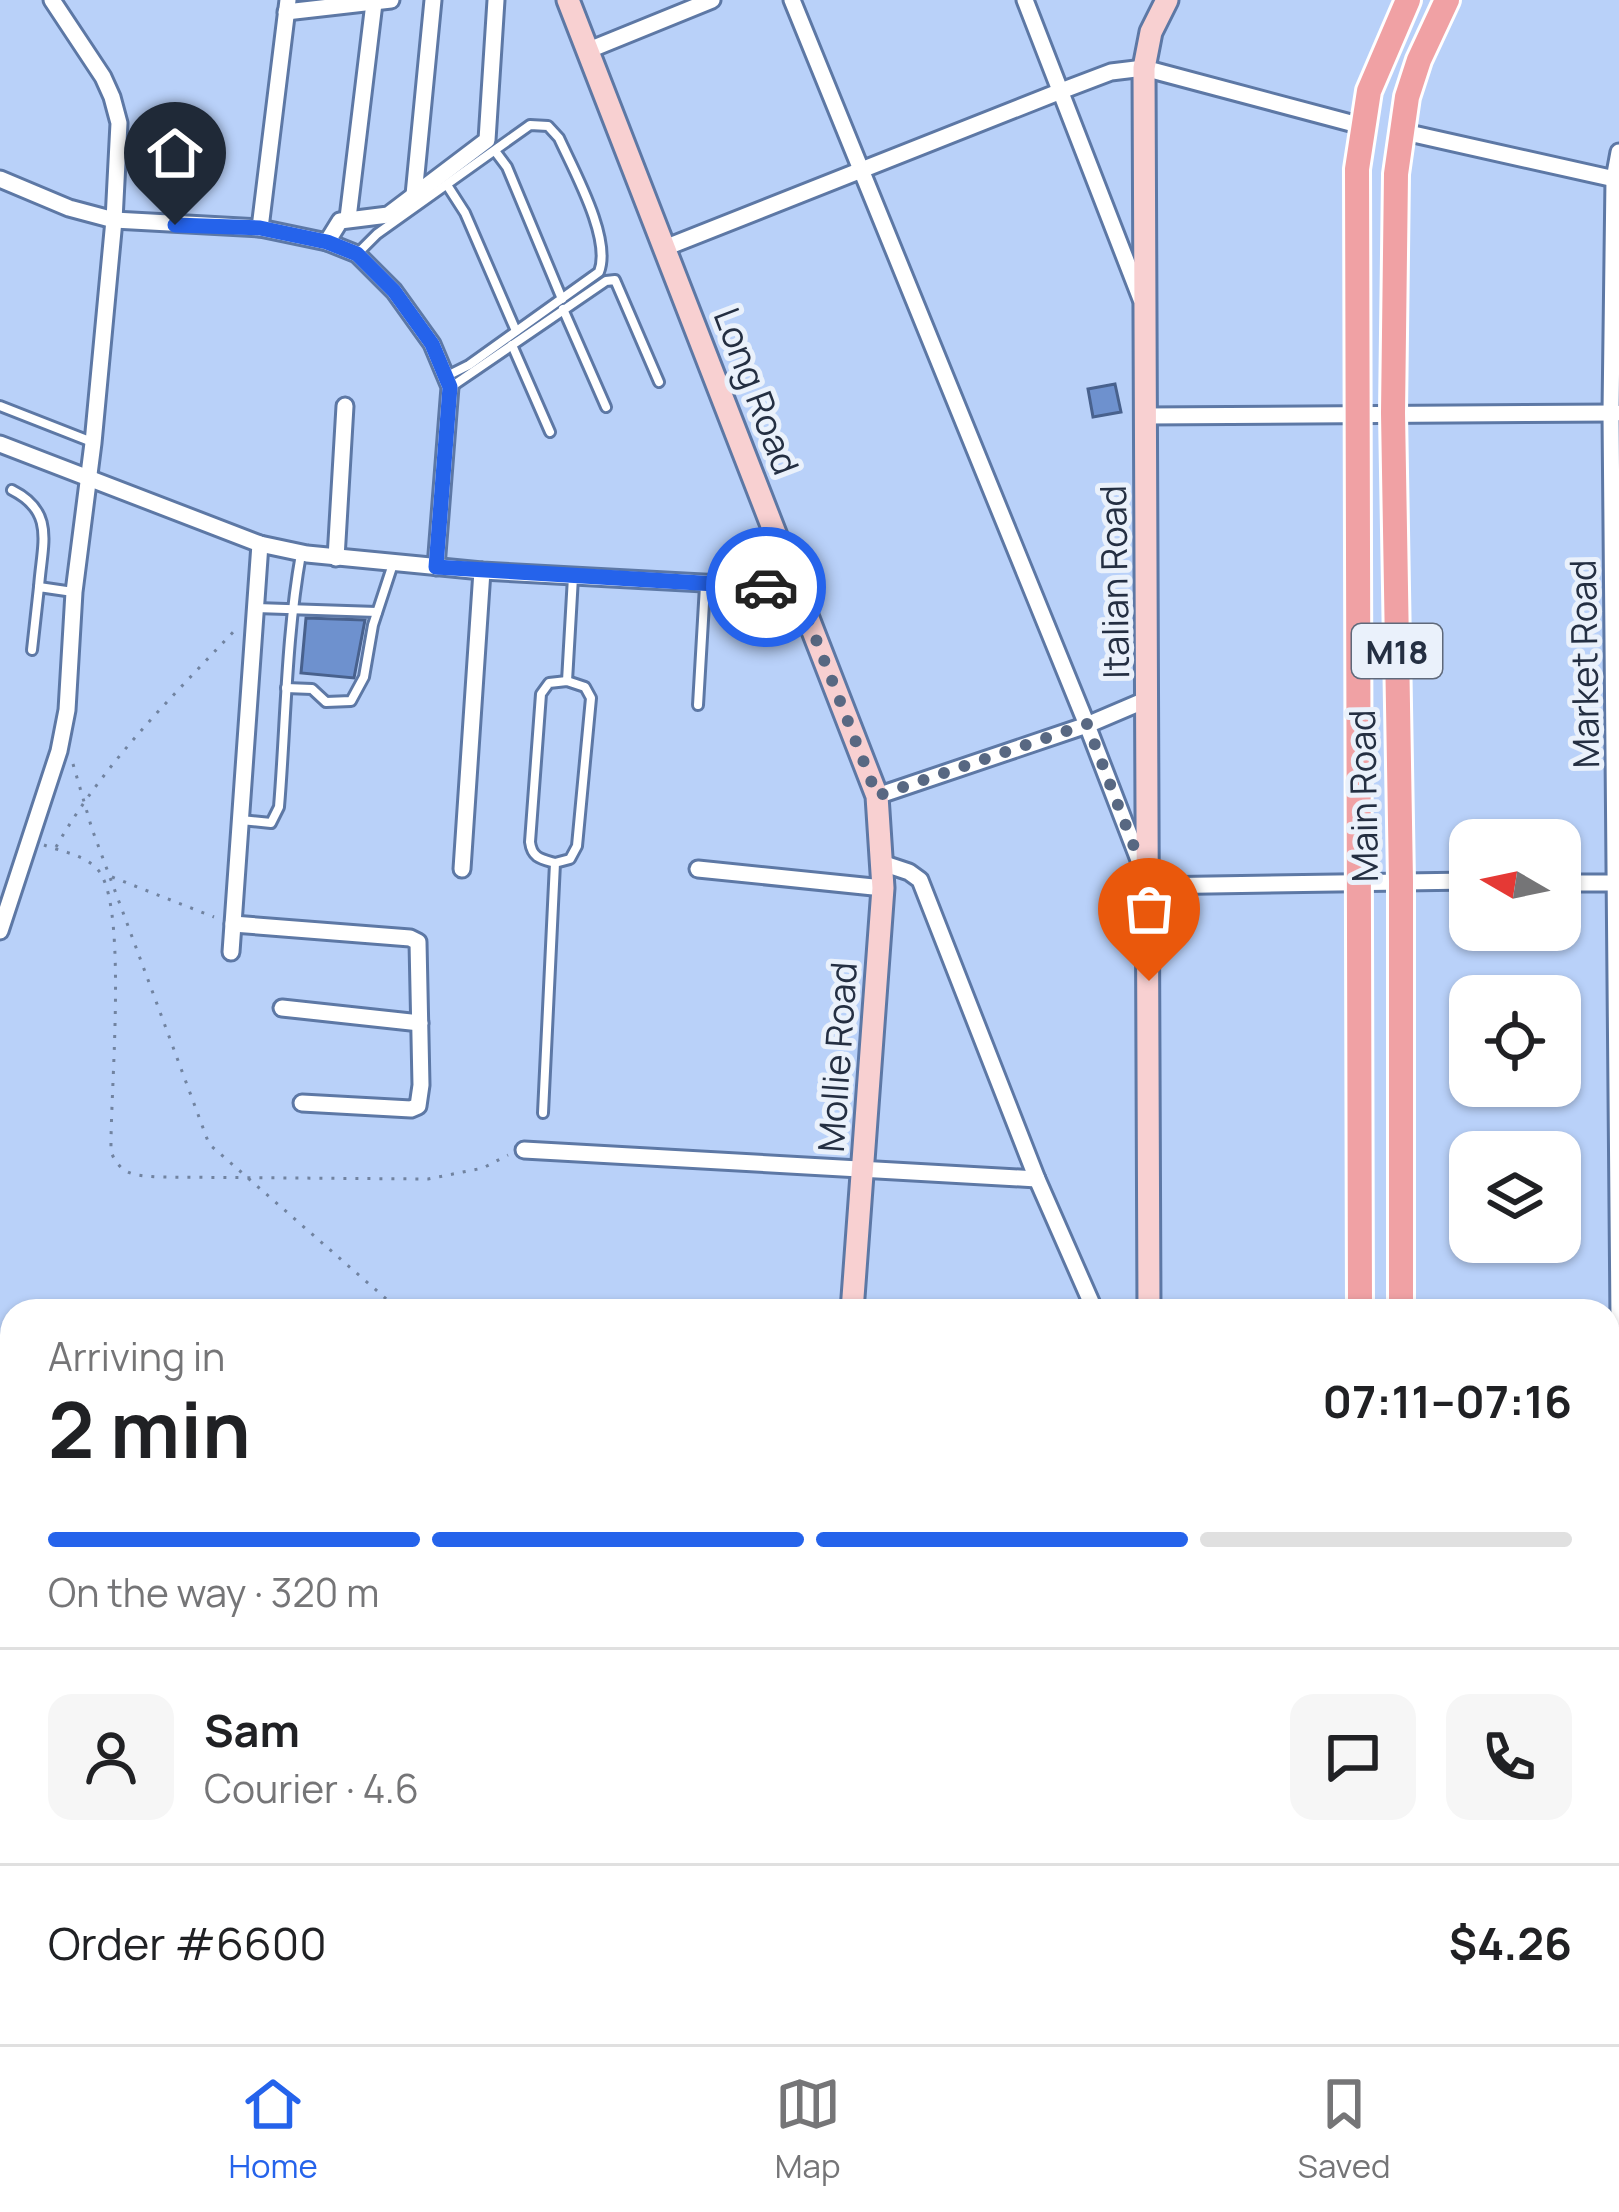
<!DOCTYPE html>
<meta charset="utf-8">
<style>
:root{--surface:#fff;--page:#f6f6f6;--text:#202124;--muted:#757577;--line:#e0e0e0;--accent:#2563eb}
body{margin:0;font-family:Manrope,sans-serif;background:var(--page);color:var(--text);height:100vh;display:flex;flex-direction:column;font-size:45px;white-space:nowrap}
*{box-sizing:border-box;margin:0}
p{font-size:39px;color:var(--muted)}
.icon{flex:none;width:66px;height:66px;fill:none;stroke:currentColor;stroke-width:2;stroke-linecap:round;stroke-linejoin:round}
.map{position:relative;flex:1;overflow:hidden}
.sheet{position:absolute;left:0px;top:1299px;width:1620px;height:747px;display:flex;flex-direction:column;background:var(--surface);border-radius:36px 36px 0 0;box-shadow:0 3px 9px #0004}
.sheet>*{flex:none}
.needle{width:78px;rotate:279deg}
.tools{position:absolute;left:1449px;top:819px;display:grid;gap:24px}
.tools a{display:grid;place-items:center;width:132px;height:132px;border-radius:24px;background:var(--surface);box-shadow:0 3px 9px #0004;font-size:60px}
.pin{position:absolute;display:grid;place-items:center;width:102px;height:102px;color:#fff;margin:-123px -51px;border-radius:50% 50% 50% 0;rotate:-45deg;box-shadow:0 0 12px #0007}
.pin .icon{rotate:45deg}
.courier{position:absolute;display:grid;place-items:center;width:120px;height:120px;margin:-60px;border:9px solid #2563eb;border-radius:50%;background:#fff;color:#222;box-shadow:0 3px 15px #0007}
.head em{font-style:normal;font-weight:700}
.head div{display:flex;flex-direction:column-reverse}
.head{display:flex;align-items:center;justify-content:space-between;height:204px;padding:0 48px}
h1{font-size:78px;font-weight:700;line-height:90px}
.bar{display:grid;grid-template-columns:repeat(4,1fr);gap:18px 12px;align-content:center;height:144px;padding:0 48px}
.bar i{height:15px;border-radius:9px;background:var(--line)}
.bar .on{background:var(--accent)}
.bar p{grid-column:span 4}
.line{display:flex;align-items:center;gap:30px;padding:0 48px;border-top:3px solid var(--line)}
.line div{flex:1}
.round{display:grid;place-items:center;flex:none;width:126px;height:126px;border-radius:24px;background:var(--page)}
.dock{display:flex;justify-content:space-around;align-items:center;height:168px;border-top:3px solid var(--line);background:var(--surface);font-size:33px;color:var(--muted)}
.dock a{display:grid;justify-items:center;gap:6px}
.dock .on{color:var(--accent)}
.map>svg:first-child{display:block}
.building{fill:#6e91ce;stroke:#48618d;stroke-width:3}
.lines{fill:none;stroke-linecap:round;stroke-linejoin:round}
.lane-casing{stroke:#5d78a5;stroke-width:14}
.street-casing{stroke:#5d78a5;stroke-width:21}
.secondary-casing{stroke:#5d78a5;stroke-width:27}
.primary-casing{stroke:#fff;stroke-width:30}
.path{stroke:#7183a0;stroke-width:3;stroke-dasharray:3 9;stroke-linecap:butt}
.lane{stroke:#fff;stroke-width:8}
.street{stroke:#fff;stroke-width:15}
.secondary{stroke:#f8d0d1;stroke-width:21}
.primary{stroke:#f0a1a4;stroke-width:24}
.done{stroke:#586882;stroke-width:12;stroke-dasharray:0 21.6}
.route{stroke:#2563eb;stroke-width:15}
.labels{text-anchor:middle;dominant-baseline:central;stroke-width:10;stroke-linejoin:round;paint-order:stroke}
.shield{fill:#eaf1fb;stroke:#5f697a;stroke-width:3}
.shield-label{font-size:33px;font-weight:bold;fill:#242f42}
.street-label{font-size:36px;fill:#242f42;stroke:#eaf1fb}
</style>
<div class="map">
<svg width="1619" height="2044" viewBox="0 0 1619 2044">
<rect width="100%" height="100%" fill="#b9d1f9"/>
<g class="building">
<path d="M1115,384L1121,412L1093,417L1088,389Z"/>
<path d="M306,618L365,620L354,678L301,673Z"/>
</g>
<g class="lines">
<defs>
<g id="lane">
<path d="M495,151L507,167L562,299"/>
<path d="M447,185L465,213L516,331"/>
<path d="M357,254L377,234L530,125L548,126L559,138C574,171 612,239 599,272L469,365L447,376"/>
<path d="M563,309L606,407"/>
<path d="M512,345L550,432"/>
<path d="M451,387L606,281L615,280L659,382"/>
<path d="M0,406L92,442"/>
<path d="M12,490C56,512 42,544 39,587"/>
<path d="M256,608L377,612"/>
<path d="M32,650L39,587L73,592"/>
<path d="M567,681L573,577"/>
<path d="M286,688L312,689L326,702L351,701L364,677L373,625L393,564"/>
<path d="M698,705L705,586"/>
<path d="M241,820L271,823L279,807C286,722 286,638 301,554"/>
<path d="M543,1113L555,863L570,859L577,846L591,698L585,687L567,681L549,683L541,694L530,842C532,858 541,859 555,863"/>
</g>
<g id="street">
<path d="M792,0L1087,725L1149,886L1470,881"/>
<path d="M1025,0L1141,299"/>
<path d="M286,12L391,0"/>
<path d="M589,50L712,0"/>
<path d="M1400,131L1619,180"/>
<path d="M1619,152L1614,179L1611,413L1619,1319"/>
<path d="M0,179L69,208L114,220L260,228L327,242L357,254L394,291L432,344L450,387L436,567"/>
<path d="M414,195L433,0"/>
<path d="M348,218L374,3"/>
<path d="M260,228L288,0"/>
<path d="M327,242L340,221L388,215L487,140L496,0"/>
<path d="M667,247L1061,91L1111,72L1144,68L1362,126"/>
<path d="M1145,416L1616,413"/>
<path d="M0,444L260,544L307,554L482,571L796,588"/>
<path d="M336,558L345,406"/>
<path d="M877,796L1087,725L1148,699"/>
<path d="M882,863L909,872L920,880L1037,1179L1095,1311"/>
<path d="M462,869L482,571"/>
<path d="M698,869L883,888"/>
<path d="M1560,883H1619"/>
<path d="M233,924L410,938L418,942L421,1085L418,1106L411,1109L302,1103"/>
<path d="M0,931L59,751L67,710L74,592L93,443L114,220L119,123L112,97L103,77L52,0"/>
<path d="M231,952L260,544"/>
<path d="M282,1008L420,1023"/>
<path d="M524,1150L1037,1179"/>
<path d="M1608,1496L1619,1485"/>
<path d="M1608,1760L1619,1750"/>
<path d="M1608,1876L1619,1888"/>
<path d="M900,2034L1040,2044"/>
<path d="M195,2044V2034"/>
<path d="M397,2044L398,2034"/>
<path d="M597,2044L598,2034"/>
</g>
<g id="secondary">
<path d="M568,0L877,796L883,888L852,1311"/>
<path d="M1149,1311L1144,68L1151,32L1167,0"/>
<path d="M804,2044V2034"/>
</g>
<g id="primary">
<path d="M1360,1311L1357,169L1369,91L1408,0"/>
<path d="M1401,1311V881L1393,413L1396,174L1407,97L1419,60L1447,0"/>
<path d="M1368,2034V2044"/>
<path d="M1407,2034V2044"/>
<path d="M1465,2034L1473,2044"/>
</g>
</defs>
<use href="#lane" class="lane-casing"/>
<use href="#street" class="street-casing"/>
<use href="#secondary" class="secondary-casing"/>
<use href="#primary" class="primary-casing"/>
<g class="path">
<path d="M73,764L92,829L209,1144L400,1311"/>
<path d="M44,845C63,852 90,856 101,874C127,918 110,1093 111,1152C121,1175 133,1175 157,1177L428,1179L483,1168L508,1155"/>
<path d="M56,847C103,764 171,698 236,629"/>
<path d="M112,877L214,917"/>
</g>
<use href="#lane" class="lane"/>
<use href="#street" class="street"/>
<use href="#secondary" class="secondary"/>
<use href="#primary" class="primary"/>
</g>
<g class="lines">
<path class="done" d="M766,587L796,588L877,796L1087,724L1149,886V981"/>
<path class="route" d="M175,225L260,228L327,242L357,254L394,291L432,344L450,387L436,567L766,587"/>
</g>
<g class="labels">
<rect class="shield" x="1352" y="624" width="90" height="54" rx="9"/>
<g class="shield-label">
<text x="1397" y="651">M18</text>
</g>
<g class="street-label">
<text transform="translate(757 391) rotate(69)">Long Road</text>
<text transform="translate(1114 582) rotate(-91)">Italian Road</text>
<text transform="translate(1584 664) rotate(-91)">Market Road</text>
<text transform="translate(1363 796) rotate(-91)">Main Road</text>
<text transform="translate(837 1057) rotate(-86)">Mollie Road</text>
</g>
</g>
</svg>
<div class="tools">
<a><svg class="needle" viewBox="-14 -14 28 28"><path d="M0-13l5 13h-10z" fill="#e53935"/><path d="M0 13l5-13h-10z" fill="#757577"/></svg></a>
<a><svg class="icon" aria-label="locate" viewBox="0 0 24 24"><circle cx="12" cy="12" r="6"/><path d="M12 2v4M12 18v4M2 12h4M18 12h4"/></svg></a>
<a><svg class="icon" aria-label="layers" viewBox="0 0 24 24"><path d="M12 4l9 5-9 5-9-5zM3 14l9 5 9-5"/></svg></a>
</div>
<div class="pin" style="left:1149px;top:981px;background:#ea580c"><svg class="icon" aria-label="bag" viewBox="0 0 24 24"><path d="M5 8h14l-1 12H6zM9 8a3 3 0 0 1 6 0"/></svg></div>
<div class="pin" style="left:175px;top:225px;background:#1f2937"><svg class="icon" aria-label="home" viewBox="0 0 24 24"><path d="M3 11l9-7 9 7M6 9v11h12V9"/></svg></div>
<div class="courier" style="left:766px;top:587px"><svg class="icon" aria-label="car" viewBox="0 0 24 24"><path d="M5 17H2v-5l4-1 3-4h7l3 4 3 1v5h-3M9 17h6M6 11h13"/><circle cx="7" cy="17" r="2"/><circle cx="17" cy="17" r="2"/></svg></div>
<section class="sheet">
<div class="head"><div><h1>2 min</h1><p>Arriving in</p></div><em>07:11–07:16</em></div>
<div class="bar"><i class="on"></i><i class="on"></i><i class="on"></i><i></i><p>On the way · 320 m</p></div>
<div class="line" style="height:216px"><a class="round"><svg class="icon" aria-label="person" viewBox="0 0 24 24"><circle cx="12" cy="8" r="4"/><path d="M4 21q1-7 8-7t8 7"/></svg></a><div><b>Sam</b><p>Courier · 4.6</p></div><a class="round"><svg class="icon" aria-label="chat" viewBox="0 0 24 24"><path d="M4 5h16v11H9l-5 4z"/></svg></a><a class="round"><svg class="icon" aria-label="phone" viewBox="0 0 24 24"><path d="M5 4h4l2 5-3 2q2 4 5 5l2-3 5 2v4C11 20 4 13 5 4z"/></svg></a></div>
<div class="line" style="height:156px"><div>Order #6600</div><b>$4.26</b></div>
</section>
</div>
<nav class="dock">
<a class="on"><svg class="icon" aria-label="home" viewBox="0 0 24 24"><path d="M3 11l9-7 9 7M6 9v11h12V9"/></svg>Home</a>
<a><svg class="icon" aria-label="map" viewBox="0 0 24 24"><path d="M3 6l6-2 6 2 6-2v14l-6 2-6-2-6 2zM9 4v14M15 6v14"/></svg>Map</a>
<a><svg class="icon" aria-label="saved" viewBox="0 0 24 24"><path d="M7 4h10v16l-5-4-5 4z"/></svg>Saved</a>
</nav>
